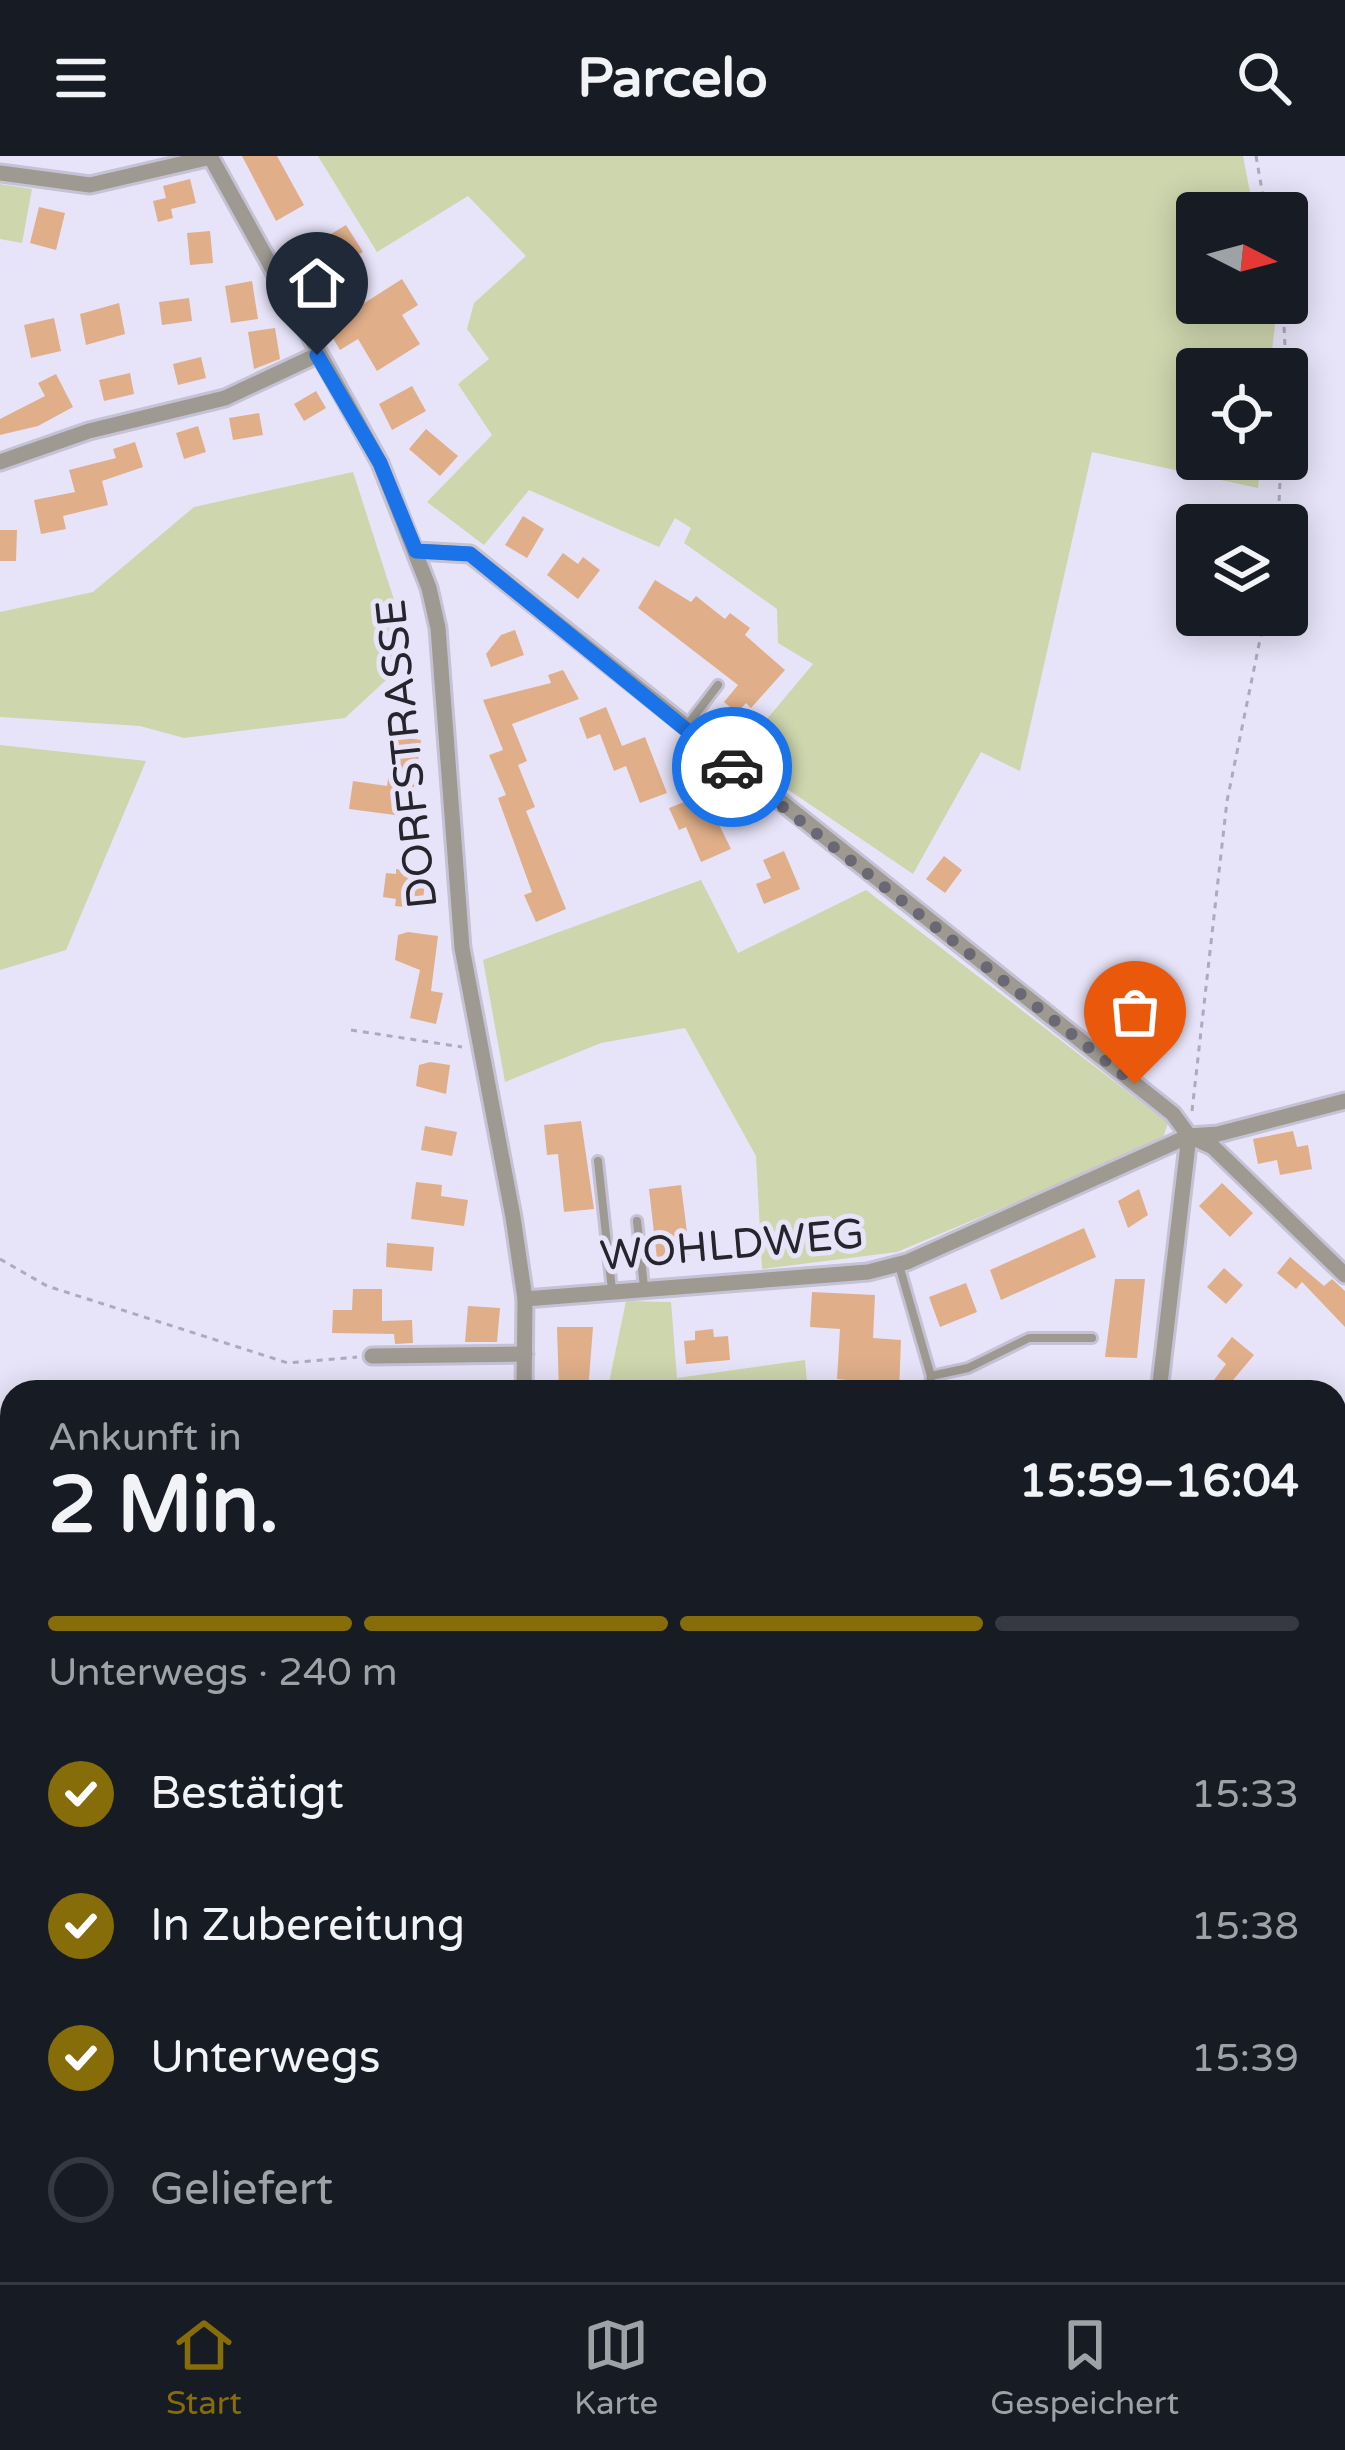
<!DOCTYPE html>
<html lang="de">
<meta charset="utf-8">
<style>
:root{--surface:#171b24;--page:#20242c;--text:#f1f3f6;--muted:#9ea1a6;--line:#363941;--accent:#876c0a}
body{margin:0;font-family:"Varela Round",sans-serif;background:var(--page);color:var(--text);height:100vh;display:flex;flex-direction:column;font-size:45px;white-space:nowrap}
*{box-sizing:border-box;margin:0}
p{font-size:39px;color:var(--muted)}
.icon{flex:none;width:66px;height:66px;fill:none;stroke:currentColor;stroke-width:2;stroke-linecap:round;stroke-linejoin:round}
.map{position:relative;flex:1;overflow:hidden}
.panel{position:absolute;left:0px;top:1224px;width:1347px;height:903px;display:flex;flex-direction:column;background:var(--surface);border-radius:36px 36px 0 0;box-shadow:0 6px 30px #0003}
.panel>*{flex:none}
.needle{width:78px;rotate:96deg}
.fabs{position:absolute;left:1176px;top:36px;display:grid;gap:24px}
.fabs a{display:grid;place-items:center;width:132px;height:132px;border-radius:12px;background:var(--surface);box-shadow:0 6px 30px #0003;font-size:60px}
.pin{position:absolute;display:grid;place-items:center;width:102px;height:102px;color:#fff;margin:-123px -51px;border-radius:50% 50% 50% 0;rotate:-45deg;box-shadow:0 0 12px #0007}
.pin .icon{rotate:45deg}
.courier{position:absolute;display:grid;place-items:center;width:120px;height:120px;margin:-60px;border:9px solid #1a73e8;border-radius:50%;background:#fff;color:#222;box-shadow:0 3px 15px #0007}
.overview em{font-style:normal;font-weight:800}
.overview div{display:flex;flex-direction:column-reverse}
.overview{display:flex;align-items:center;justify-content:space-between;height:204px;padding:0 48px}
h1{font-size:78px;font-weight:800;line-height:90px}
.bar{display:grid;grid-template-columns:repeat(4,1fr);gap:18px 12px;align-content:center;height:144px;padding:0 48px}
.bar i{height:15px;border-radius:9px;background:var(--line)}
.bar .on{background:var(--accent)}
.bar p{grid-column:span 4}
ol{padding:0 48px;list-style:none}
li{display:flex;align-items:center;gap:36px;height:132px}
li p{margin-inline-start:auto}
li .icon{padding:12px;border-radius:50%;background:var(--accent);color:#fff;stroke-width:4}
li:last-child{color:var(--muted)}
li i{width:66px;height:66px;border:6px solid var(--line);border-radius:50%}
header{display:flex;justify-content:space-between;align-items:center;height:156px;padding:0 48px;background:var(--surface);font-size:54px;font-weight:800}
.dock{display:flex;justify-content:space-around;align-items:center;height:168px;border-top:3px solid var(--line);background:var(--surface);font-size:33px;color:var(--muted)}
.dock a{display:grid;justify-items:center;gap:6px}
.dock .on{color:var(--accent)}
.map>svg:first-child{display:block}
.green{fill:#cdd6ad}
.building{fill:#e0af89}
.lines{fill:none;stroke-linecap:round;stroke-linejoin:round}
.service-casing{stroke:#c4c2d4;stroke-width:14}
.minor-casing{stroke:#c4c2d4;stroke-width:21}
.secondary-casing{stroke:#c4c2d4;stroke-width:27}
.path{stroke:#acaabb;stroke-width:3;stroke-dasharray:6 6;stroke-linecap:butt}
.service{stroke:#9e9991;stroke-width:8}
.minor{stroke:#9e9991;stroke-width:15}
.secondary{stroke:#7b7468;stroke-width:21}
.done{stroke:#6a6874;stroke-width:12;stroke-dasharray:0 21.6}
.route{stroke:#1a73e8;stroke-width:15}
.labels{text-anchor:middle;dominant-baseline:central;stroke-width:10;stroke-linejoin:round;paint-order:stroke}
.street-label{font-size:42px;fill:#26252d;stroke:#e7e4f9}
</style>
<header><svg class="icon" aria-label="menu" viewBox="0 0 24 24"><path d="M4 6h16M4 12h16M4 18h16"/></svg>Parcelo<svg class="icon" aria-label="search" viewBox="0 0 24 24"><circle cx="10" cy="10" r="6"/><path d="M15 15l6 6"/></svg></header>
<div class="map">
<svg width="1345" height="2126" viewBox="0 0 1345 2126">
<rect width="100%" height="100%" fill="#e7e4f9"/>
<g class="green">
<path d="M318,0H1243L1254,57H1197V147H1271L1275,169L1270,213H1197V303H1261L1258,332L1092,296L1020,615L981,596L913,718L737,599L813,508L778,487L777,453L684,387L691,372L675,362L659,391L529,334L484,389L427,346L492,279L458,228L489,203L467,173L474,147L526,100L468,40L377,96Z"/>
<path d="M0,28L32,33L22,87L0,83Z"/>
<path d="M353,316L412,500L345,562L184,582L140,570L0,561V456L93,436L194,351Z"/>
<path d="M0,589L146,605L66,794L0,814Z"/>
<path d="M701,724L738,797L866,734L1168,967L1162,985L897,1096L762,1113L756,1000L685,872L601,887L505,926L483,804Z"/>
<path d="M626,1145L671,1146L677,1222L805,1204L808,1236H607Z"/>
</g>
<g class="building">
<path d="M242,0H277L304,49L276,65Z"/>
<path d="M190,23L196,47L171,53L173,62L158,66L153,45L166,42L163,30Z"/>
<path d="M39,51L65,57L56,94L30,87Z"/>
<path d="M346,69L363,96L314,125L298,98Z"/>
<path d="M210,75L213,107L190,109L187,77Z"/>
<path d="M402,123L418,149L402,159L420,188L377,215L358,183L340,194L321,162L347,146L352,155Z"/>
<path d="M252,125L258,163L231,167L225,130Z"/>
<path d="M189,142L192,165L162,169L159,146Z"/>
<path d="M119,147L125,178L86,189L80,158Z"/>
<path d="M54,162L61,195L31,202L24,169Z"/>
<path d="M275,172L280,203L254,213L248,176Z"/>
<path d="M201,201L206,222L178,229L173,208Z"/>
<path d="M130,217L134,238L104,245L99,224Z"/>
<path d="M56,218L73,251L38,270L0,279V263L45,240L38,227Z"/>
<path d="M412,230L426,255L392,274L379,248Z"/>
<path d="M316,235L326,252L304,265L294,248Z"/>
<path d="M259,257L263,279L233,284L229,262Z"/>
<path d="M198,270L206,296L184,303L176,277Z"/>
<path d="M426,273L458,300L440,320L409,293Z"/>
<path d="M135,286L143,311L102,325L108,349L63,360L66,373L41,378L34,344L75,336L69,314L116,302L113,293Z"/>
<path d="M523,360L544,373L527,402L505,389Z"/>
<path d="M0,374H17L16,405H0Z"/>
<path d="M563,397L578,408L583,401L600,414L578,443L547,419Z"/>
<path d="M655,424L691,446L696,440L725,463L730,457L750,472L745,479L785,514L751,552L746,547L737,557L724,546L738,529L638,452Z"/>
<path d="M515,474L524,499L491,511L486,498L501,479Z"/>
<path d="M563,514L579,543L512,568L527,605L518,609L535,651L526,655L566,753L536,766L524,739L532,736L498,642L506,639L489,599L503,594L483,544L551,527L548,519Z"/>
<path d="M606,551L622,590L645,581L667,637L640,647L626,610L614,615L600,578L587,583L579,562Z"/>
<path d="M394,580L421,584L410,661L349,653L353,625L387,630Z"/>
<path d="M704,638L731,693L701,706L686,671L679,674L669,652Z"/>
<path d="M784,695L800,733L764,748L756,728L771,722L763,704Z"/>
<path d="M944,700L962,714L945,737L926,723Z"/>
<path d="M396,713L426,717L422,753L395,750L396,743L383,741L386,717L396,718Z"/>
<path d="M408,776L438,780L431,835L443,837L436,868L410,862L420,814L395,804L398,779Z"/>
<path d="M430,906L450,909L446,938L416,930L419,909Z"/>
<path d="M581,965L594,1053L564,1056L558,998L547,999L544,969Z"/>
<path d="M425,970L457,976L452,1000L421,994Z"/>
<path d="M1293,975L1297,991L1308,989L1312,1013L1280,1019L1277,1004L1258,1008L1253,983Z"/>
<path d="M416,1026L442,1029L441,1040L468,1044L464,1070L411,1063Z"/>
<path d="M1222,1027L1253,1057L1230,1081L1199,1050Z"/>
<path d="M681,1029L690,1100L657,1103L649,1033Z"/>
<path d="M1139,1033L1148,1059L1128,1072L1118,1045Z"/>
<path d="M1084,1072L1096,1101L1001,1144L990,1114Z"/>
<path d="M387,1087L434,1091L432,1115L386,1111Z"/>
<path d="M1290,1101L1324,1130L1332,1123L1345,1135V1171L1302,1126L1296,1133L1277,1117Z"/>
<path d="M1224,1112L1243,1129L1226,1148L1207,1131Z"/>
<path d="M1115,1123H1145L1137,1202L1105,1201Z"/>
<path d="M966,1127L977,1156L940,1171L929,1141Z"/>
<path d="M353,1133H382V1165L412,1164L413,1187L395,1188L394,1178L332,1177L333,1154H352Z"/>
<path d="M812,1136L875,1139L873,1182L901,1184L899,1236H847V1224L837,1223L840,1173L810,1171Z"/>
<path d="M468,1150L500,1152L497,1186H465Z"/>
<path d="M557,1171H593L588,1236H559Z"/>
<path d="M713,1173L714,1181L728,1180L730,1204L686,1208L684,1185L695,1184V1175Z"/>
<path d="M1232,1181L1254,1199L1223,1236H1205L1226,1208L1217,1200Z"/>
</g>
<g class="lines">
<defs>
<g id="service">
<path d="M685,572L718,529"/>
<path d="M598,1005L612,1134"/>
<path d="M637,1065L644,1131"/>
<path d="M899,1109L931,1220L929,1236"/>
<path d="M931,1220L968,1212L1029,1182H1092"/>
</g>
<g id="minor">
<path d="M210,0L380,307L429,432L438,472L462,792L513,1061L525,1143L524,1236"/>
<path d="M0,17L90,29L211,1"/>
<path d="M0,306L89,275L225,242L317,199"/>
<path d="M416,395L470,398L1173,958L1189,980L1213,991L1345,1119"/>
<path d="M525,1143L868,1116L907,1106L1189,980L1218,978L1345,945"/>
<path d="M372,1200L525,1198"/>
<path d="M1159,1236L1189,980"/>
<path d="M1335,1441L1345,1433"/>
<path d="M1335,1594L1345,1609"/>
<path d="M254,2126L256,2115"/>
<path d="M454,2126L455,2115"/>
</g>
<path id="secondary" d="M0,2122L7,2126"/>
</defs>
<use href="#service" class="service-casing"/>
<use href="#minor" class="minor-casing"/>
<use href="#secondary" class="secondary-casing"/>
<g class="path">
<path d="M1256,0L1266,57"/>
<path d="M1283,147L1286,213"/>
<path d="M1278,369L1281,303"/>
<path d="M351,874L462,891"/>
<path d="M1192,955L1227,645L1265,459"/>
<path d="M0,1103L47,1130L288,1207L357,1201"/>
<path d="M1335,2107L1345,2112"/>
</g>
<use href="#service" class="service"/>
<use href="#minor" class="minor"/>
<use href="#secondary" class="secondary"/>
</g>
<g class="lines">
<path class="done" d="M732,611L1135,928"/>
<path class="route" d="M317,199L380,307L416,395L470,398L732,611"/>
</g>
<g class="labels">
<g class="street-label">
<text transform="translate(407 598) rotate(-96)">DORFSTRASSE</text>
<text transform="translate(732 1089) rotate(-5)">WOHLDWEG</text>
</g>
</g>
</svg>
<div class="fabs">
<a><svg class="needle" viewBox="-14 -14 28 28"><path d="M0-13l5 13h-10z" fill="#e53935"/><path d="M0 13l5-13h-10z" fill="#9ea1a6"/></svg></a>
<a><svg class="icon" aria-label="locate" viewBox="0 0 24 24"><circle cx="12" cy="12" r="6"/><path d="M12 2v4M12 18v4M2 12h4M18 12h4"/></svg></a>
<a><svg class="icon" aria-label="layers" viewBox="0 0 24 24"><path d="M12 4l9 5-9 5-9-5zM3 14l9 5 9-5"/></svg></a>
</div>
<div class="pin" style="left:1135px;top:928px;background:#ea580c"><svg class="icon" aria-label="bag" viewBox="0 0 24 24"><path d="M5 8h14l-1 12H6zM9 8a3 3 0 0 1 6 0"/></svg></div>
<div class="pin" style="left:317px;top:199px;background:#1f2937"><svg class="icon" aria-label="home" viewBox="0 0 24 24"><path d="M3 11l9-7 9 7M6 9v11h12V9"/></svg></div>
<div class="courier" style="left:732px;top:611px"><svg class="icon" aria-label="car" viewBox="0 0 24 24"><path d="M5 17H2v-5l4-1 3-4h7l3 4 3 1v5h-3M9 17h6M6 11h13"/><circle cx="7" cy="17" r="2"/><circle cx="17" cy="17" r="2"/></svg></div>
<section class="panel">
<div class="overview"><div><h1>2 Min.</h1><p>Ankunft in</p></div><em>15:59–16:04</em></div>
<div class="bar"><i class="on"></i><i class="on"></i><i class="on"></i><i></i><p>Unterwegs · 240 m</p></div>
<ol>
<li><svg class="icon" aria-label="check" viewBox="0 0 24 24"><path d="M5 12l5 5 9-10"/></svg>Bestätigt<p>15:33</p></li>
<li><svg class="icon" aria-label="check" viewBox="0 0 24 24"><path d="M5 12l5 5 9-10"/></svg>In Zubereitung<p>15:38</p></li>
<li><svg class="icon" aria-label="check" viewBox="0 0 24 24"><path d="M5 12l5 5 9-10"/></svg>Unterwegs<p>15:39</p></li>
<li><i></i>Geliefert</li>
</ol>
</section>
</div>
<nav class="dock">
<a class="on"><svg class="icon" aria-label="home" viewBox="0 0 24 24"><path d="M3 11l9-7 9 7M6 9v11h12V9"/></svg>Start</a>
<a><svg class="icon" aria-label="map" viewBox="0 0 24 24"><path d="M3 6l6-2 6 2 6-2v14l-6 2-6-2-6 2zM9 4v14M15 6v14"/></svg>Karte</a>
<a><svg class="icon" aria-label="saved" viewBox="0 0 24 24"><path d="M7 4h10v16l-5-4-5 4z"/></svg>Gespeichert</a>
</nav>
